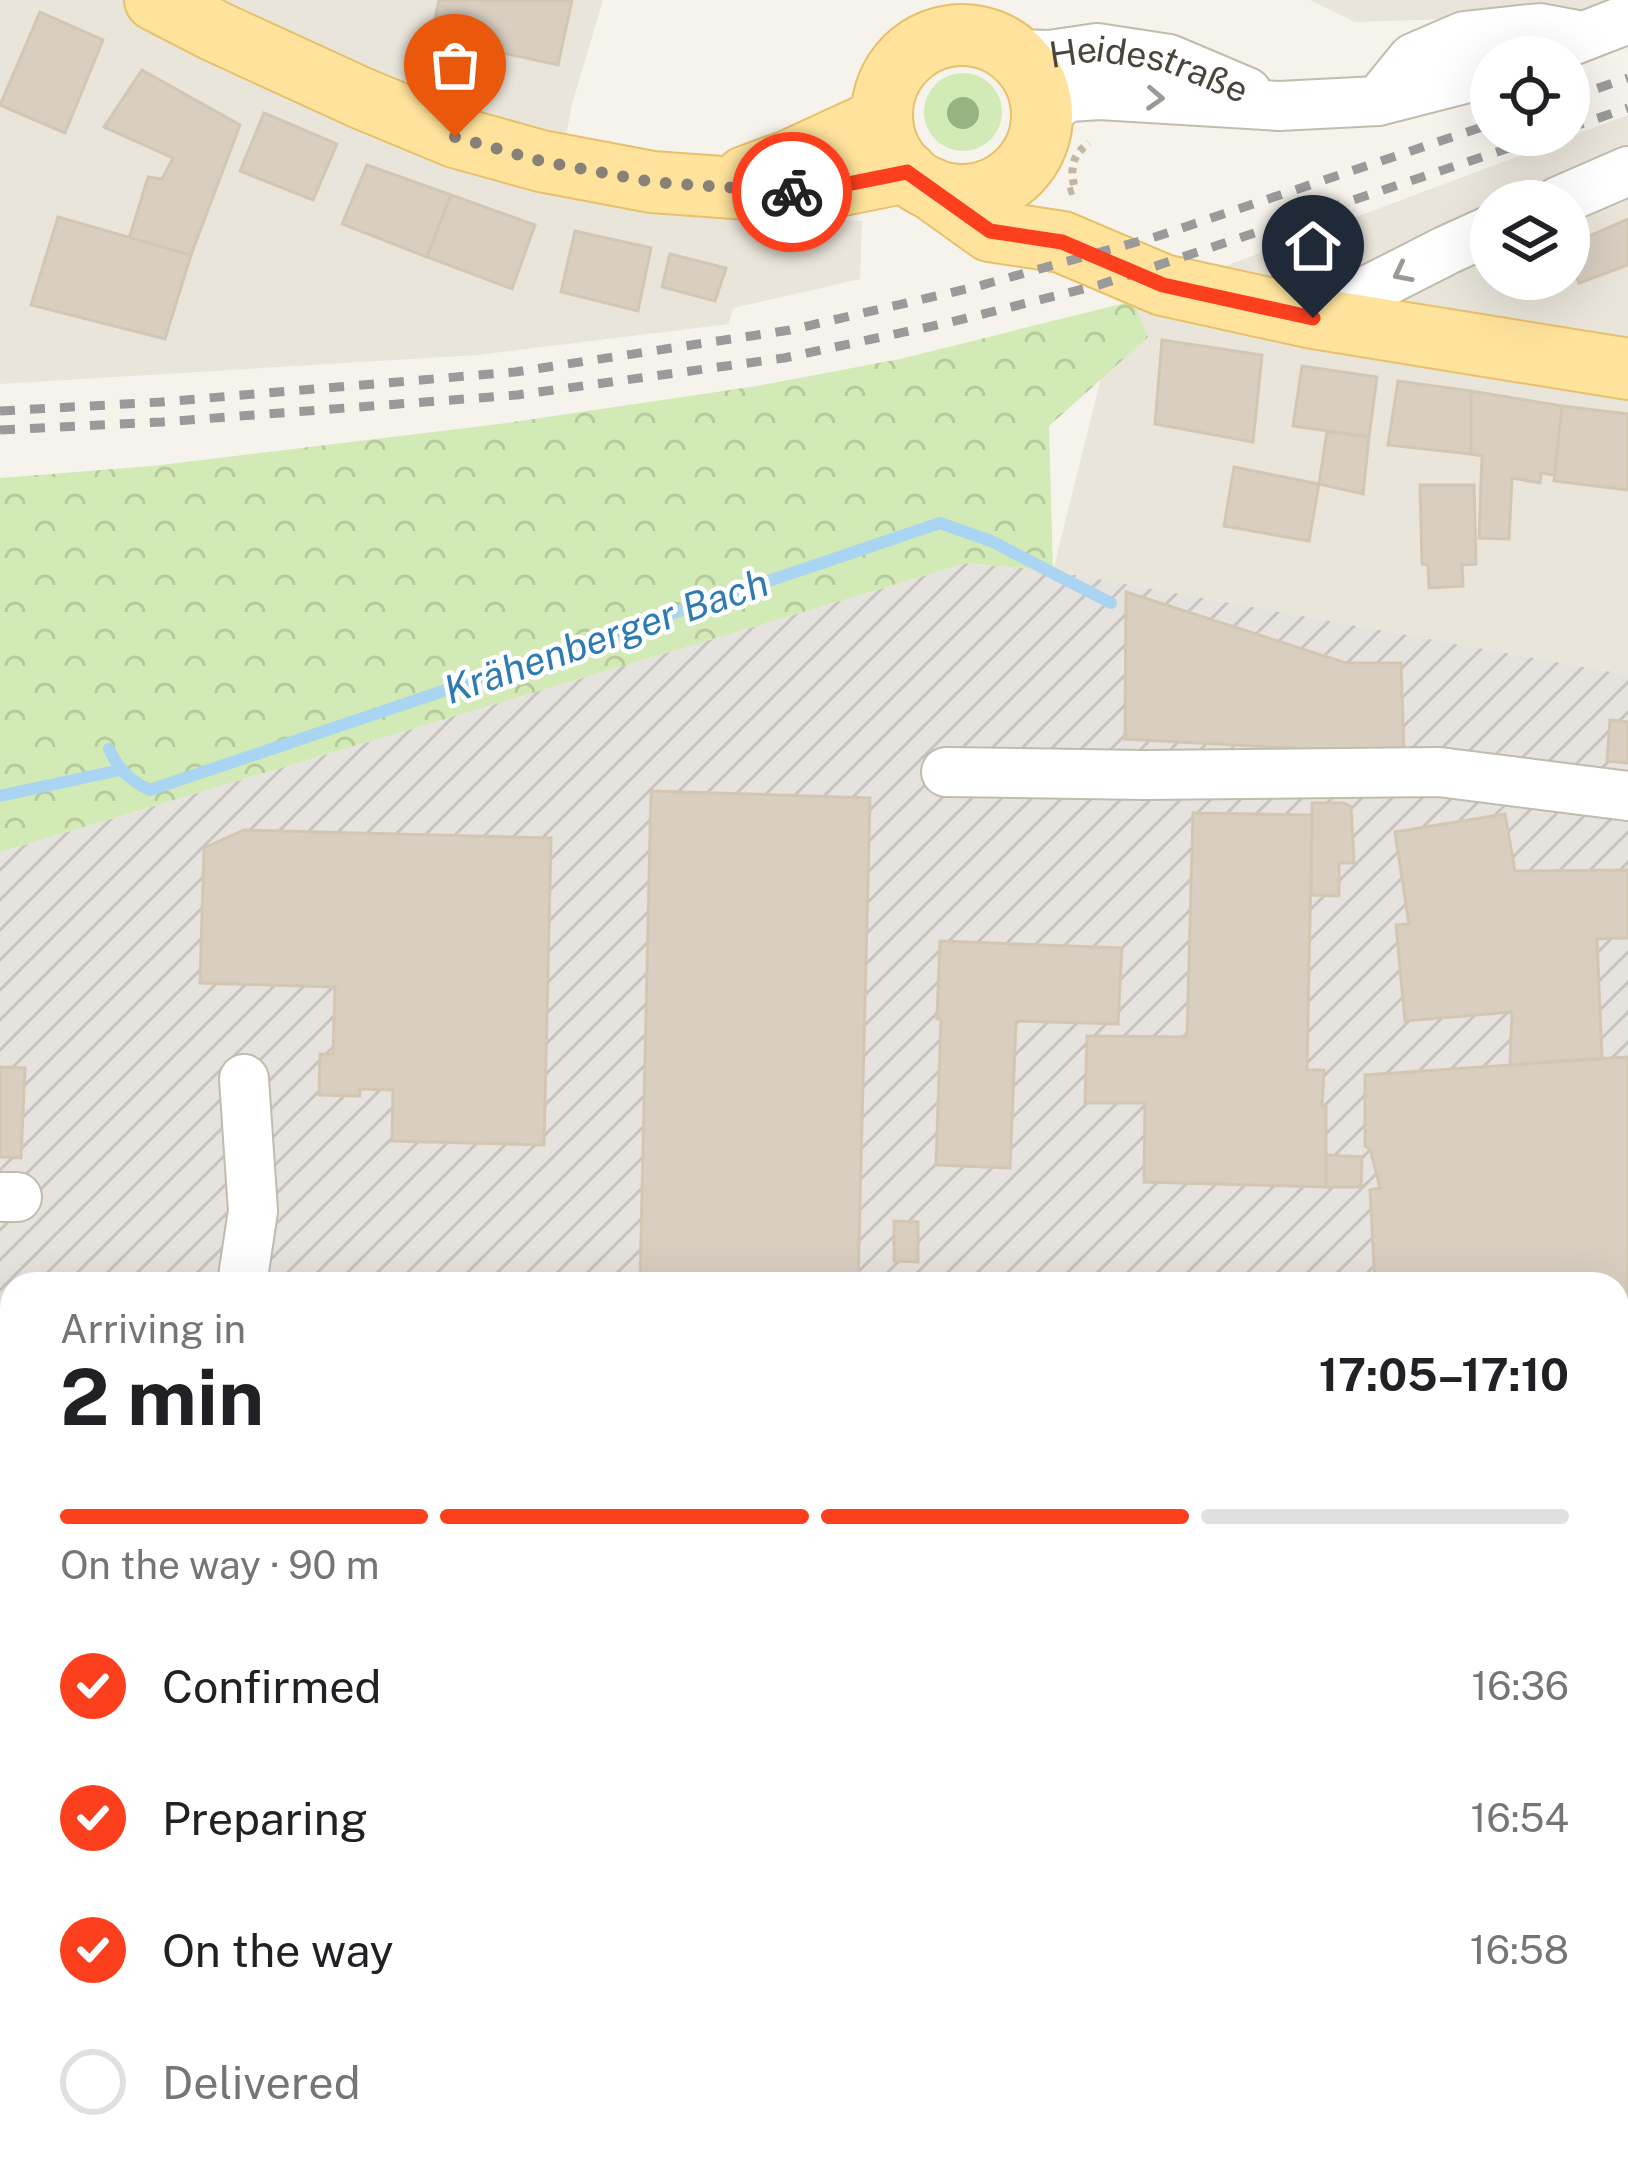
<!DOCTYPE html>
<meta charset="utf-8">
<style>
:root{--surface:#fff;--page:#f6f6f6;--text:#202124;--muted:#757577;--line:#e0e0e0;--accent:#fc3f1d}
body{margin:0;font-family:"Public Sans",sans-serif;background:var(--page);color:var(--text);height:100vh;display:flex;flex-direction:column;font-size:45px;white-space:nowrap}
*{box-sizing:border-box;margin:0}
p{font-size:39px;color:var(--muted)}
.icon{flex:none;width:66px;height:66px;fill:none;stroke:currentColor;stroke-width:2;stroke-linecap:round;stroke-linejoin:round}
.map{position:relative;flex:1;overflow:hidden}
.sheet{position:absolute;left:0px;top:1272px;width:1629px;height:903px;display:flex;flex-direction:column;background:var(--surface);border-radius:36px 36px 0 0;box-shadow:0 12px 48px #0002}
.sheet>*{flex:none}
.controls{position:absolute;left:1470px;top:36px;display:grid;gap:24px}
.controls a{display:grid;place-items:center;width:120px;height:120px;border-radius:50%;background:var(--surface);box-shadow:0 12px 48px #0002;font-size:60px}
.pin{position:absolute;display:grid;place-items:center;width:102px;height:102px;color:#fff;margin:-123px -51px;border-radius:50% 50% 50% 0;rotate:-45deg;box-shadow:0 0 12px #0007}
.pin .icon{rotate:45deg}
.courier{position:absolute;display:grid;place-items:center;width:120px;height:120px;margin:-60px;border:9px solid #fc3f1d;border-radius:50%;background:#fff;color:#222;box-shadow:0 3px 15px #0007}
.headline em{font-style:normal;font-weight:700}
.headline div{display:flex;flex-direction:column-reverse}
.headline{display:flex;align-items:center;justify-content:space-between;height:204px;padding:0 60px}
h1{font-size:78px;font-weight:700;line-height:90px}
.bar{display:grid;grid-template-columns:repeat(4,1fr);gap:18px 12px;align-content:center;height:144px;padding:0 60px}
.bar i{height:15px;border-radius:9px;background:var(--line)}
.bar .current{background:var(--accent)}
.bar p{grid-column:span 4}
ol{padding:0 60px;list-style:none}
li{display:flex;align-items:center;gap:36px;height:132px}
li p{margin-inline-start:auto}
li .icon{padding:12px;border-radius:50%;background:var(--accent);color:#fff;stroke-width:4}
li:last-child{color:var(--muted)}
li i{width:66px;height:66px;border:6px solid var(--line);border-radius:50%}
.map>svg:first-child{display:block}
.residential{fill:#eae5da;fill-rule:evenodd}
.industrial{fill:url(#industrial-furrows)}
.grass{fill:#d2eab5}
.forest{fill:url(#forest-crowns)}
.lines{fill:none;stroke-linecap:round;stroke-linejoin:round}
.stream{stroke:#a9d4f2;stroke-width:12}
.building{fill:#d8cfc1;stroke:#d3c7b4;stroke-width:3}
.minor-casing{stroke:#c2bbae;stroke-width:52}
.major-casing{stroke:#e6c16a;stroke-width:64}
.path{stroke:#c4b79f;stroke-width:8;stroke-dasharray:6 6;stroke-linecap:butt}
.minor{stroke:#fff;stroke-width:48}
.major{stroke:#ffe39c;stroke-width:60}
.rail{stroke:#9a9a9a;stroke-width:9;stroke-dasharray:15 15;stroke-linecap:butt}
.tree{fill:#97b381}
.oneway{stroke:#9c9892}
.done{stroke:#878178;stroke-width:12;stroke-dasharray:0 21.6}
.route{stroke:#fc3f1d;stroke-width:15}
.labels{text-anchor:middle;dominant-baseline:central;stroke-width:9;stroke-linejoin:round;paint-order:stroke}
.street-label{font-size:36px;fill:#4b4439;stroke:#fff}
.water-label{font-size:39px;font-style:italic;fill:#2e7ab2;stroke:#fff}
</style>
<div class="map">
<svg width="1628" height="2174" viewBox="0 0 1628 2174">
<defs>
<pattern id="industrial-furrows" width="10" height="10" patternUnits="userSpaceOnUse" patternTransform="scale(3)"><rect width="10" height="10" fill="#e6e2dd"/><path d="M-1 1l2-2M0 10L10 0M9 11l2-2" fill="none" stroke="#c7c3be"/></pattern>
<pattern id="forest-crowns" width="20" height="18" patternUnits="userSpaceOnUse" patternTransform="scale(3)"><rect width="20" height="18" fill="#d2eab5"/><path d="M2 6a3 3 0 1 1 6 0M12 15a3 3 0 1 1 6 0" fill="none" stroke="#b6ca9c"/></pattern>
</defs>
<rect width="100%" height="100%" fill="#f6f3ec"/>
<g class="residential">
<path d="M0,0H603L572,104L557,185L668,213L862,221L860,279L733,308L729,324L478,355L0,384Z"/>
<path d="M1310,0H1607L1573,15L1355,22Z"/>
<path d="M1628,115V675L1053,571L1119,306ZM1491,201H1569V279H1491Z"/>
<path d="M12,2010V2163H340L342,2174H0V2012Z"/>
</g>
<path class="industrial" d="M967,563L1053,571L1628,675V2174H342L340,2163H1617V1284H12V2010L0,2012V852Z"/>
<circle class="grass" cx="963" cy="112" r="39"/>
<path class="forest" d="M1133,301L1148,337L1049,426L1053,571L967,563L0,852V478L152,466L499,424L757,386L900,359Z"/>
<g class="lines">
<g class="stream">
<path d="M109,749C119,770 129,780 150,790L940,523L991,541L1111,603"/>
<path d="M0,796L120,770"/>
</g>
</g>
<g class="building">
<path d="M439,0H572L558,65L431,37Z"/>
<path d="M40,12L103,40L65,133L0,105Z"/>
<path d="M142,70L240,125L191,255L129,239L148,177L162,179L173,158L104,127Z"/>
<path d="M264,113L337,144L313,200L240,171Z"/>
<path d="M367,165L451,195L427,257L342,224Z"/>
<path d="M451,195L535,225L512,289L427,257Z"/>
<path d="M58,217L191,255L165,339L31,305Z"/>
<path d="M1628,219V265L1579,283L1569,258V245Z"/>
<path d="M575,231L651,248L638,311L561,292Z"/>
<path d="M670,254L726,268L715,301L662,287Z"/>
<path d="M1162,340L1262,355L1253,442L1155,424Z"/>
<path d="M1302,366L1377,377L1369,437L1293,426Z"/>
<path d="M1398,381L1471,391V454L1388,445Z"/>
<path d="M1471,391L1562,406L1555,475L1541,473L1540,483L1512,478L1509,539L1479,538L1482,456L1471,454Z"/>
<path d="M1562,406L1628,414V490L1554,481Z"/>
<path d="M1327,431L1369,437L1363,494L1319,484Z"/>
<path d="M1234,467L1319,484L1309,541L1224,526Z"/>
<path d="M1420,485H1474L1476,564L1462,565L1463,586L1429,588L1428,565L1422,564Z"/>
<path d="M1126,592L1346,663H1401L1404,754L1125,739Z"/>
<path d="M1610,720L1628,722V763L1607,761Z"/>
<path d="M651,791L870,798L858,1284H640Z"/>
<path d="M1312,803H1344L1351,807L1354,863H1339V896L1311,895Z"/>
<path d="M1193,813L1312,815L1307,1070H1324L1322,1106H1326V1187L1144,1182L1145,1103H1085L1087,1036L1187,1037Z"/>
<path d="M1505,814L1515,871L1628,870V938L1597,939L1602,1058L1510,1065L1512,1012L1405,1021L1396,925L1409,924L1395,832Z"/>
<path d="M244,830L551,838L544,1145L392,1141L393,1090L360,1089V1096L319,1095L320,1054H333L335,987L200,983L204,848Z"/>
<path d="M940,941L1122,948L1118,1024L1016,1021L1010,1168L936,1165L941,1019H937Z"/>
<path d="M1628,1057V1308L1617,1310V1284H1375L1370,1190L1380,1188L1370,1149L1365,1146V1075Z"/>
<path d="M0,1067L25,1068L21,1158L0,1157Z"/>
<path d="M1326,1155L1362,1157L1361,1187H1326Z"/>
<path d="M894,1221L918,1222V1262L894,1261Z"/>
<path d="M0,1335L12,1337V1401L0,1399Z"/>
<path d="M0,1503L12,1506V1661L0,1662Z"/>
<path d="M1628,1552V1815L1617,1751V1554Z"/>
<path d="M1628,1852V1913L1617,1914V1854Z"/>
<path d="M0,2032L12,2101V2129L0,2131Z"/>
<path d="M1628,2154V2174H1559L1557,2165L1617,2163V2156Z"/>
<path d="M123,2163H164L166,2174L51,2173Z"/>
<path d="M210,2163H325L327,2174H212Z"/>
</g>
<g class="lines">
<defs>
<g id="minor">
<path d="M1556,47L1628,19"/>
<path id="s1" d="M1014,54L1050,55L1097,48L1169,59L1247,92"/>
<path d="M1378,101L1413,58L1464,36L1540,28L1583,36"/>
<path d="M1042,113L1069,97L1100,95L1279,106L1378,101L1491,72"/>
<path d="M1559,201L1628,171"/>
<path d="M1313,318L1447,250L1491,230"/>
<path d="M946,772L1145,775L1439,772L1628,796"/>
<path d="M0,1197H17"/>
<path d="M242,1284L253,1211L244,1079"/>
<path d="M1617,1506L1628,1505"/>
<path d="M0,1757L12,1756"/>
<path d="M943,2163L946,2174"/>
<path d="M1423,2163L1424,2174"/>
</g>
<g id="major">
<path d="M155,0L217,32L361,98L455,137L541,161L652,182L803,193L907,172"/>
<circle cx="962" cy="115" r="80"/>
<path d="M745,177L791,160L882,118"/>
<path d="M930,188L990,231L1062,242L1163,285L1313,318L1628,369"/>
<path d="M1617,2100L1628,2099"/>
<path d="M1066,2174L1148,2163"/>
</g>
</defs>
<use href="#minor" class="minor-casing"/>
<use href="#major" class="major-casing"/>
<g class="path">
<path d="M1068,192L1075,190C1070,169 1071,156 1089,143"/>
<path d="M1305,2163L1306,2174"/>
</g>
<use href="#minor" class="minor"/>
<use href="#major" class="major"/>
<g class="rail">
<path d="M1569,98L1628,78"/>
<path d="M1569,128L1628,108"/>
<path d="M0,411L161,402L515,372L790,330L975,287L1158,236L1491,124"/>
<path d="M0,430L162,422L517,395L784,358L951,322L1099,285L1548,135"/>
</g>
</g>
<circle class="tree" cx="963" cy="113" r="16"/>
<defs><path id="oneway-chevron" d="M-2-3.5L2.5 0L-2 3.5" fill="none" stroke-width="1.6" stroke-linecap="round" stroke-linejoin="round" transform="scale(3)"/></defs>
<g class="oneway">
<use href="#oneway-chevron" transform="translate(1155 98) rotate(3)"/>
<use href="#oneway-chevron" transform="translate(1402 273) rotate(153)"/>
</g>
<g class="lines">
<path class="done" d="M455,137L541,161L652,182L792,192"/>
<path class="route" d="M792,192L803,193L907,172L990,231L1062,242L1163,285L1313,318"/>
</g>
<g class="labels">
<g class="street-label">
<text stroke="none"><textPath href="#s1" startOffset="138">Heidestraße</textPath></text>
</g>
<g class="water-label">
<text transform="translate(606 636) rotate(-19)">Krähenberger Bach</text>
</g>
</g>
</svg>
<div class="controls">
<a><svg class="icon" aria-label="locate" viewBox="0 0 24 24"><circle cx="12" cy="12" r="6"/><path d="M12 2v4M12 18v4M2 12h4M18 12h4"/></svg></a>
<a><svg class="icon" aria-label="layers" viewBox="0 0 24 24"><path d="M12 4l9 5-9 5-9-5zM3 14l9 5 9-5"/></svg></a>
</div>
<div class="pin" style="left:455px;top:137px;background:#ea580c"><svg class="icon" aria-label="bag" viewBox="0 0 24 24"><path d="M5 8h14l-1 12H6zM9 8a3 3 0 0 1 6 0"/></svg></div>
<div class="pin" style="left:1313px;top:318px;background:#1f2937"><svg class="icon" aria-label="home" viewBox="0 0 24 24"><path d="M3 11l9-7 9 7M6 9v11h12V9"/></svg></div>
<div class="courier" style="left:792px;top:192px"><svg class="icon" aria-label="bike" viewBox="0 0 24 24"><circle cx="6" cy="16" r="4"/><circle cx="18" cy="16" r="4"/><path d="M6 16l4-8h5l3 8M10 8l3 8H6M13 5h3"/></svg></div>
<section class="sheet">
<div class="headline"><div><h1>2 min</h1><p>Arriving in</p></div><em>17:05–17:10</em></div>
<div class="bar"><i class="current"></i><i class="current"></i><i class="current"></i><i></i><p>On the way · 90 m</p></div>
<ol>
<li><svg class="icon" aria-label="check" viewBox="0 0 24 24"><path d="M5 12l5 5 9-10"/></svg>Confirmed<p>16:36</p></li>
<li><svg class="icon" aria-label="check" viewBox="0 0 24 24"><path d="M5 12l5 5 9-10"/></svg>Preparing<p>16:54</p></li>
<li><svg class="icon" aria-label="check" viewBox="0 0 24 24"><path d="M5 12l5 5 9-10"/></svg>On the way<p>16:58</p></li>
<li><i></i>Delivered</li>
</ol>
</section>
</div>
